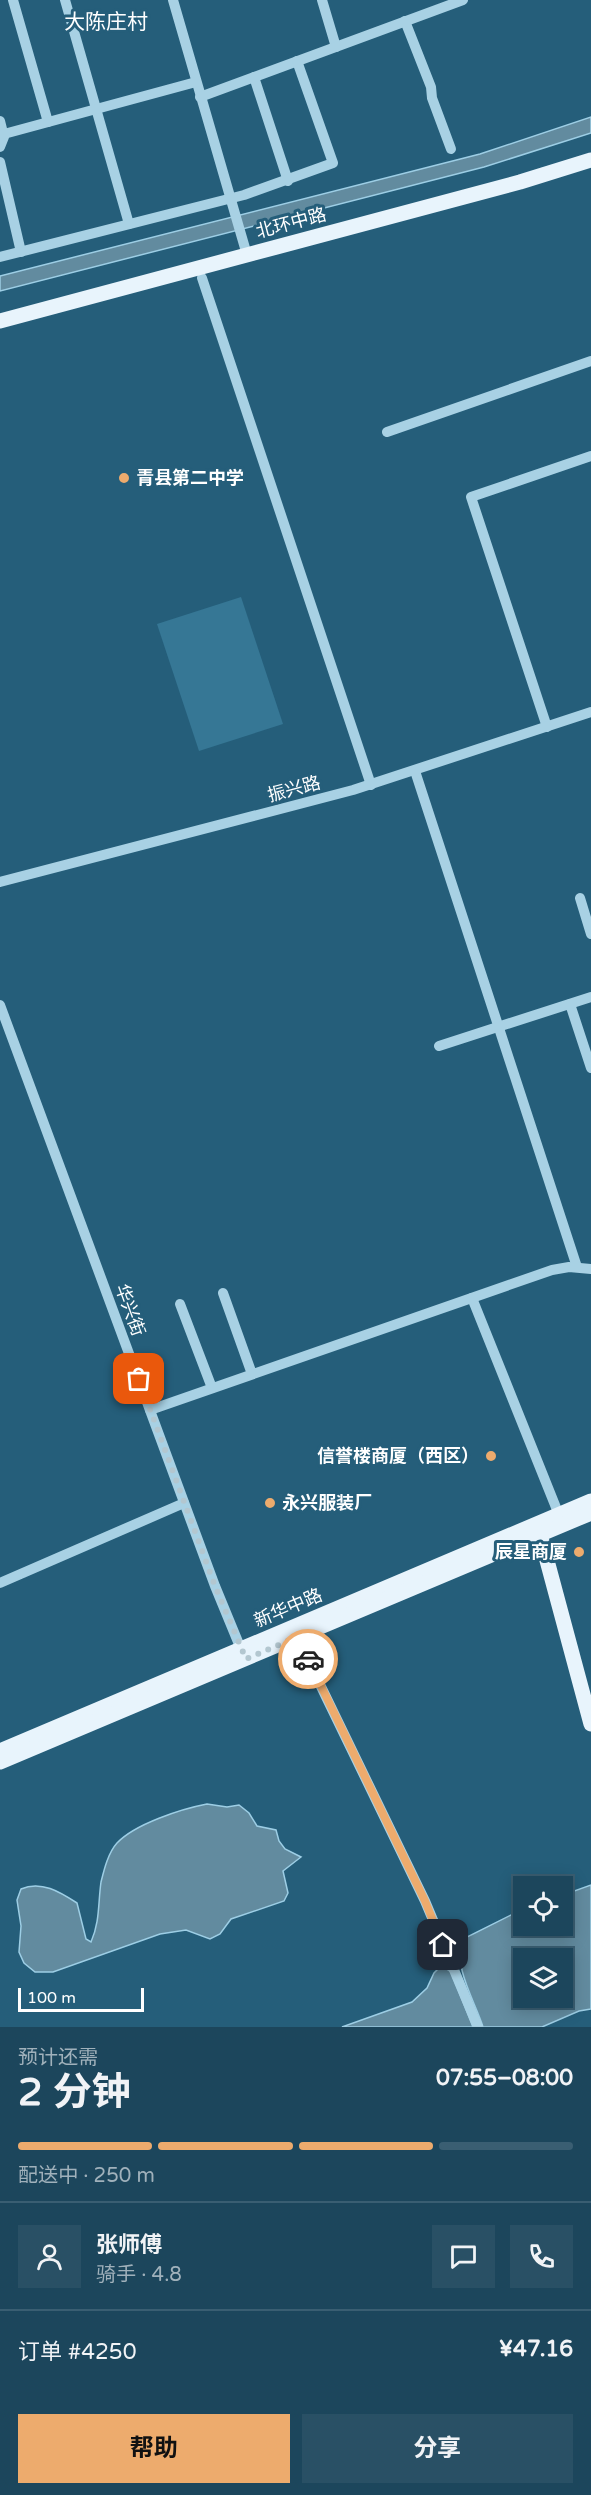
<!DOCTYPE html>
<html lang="zh">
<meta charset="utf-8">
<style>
:root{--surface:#1c465c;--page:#295065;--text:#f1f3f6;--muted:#a0b1bb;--line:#3a5e72;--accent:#edab6d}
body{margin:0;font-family:"Varela Round","Noto Sans SC",sans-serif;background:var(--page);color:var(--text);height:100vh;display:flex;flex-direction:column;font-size:22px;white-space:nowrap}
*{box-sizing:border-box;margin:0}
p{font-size:20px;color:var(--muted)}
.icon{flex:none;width:33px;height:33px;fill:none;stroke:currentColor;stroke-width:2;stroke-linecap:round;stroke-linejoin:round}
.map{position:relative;height:2027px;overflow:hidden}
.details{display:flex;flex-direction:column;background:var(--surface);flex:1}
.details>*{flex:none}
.tools{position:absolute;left:513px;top:1876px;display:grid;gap:12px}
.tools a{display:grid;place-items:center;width:60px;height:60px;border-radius:0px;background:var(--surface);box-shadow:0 3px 15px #0003,0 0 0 2px var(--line);font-size:30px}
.scale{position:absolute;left:18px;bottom:15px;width:126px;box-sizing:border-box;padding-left:6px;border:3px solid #fff;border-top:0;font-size:16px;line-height:21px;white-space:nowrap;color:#fff;-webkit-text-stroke:4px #255e7a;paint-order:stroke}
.pin{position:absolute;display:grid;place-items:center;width:51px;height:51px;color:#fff;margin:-26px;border-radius:12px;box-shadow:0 3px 9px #0006}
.courier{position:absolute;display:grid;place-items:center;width:60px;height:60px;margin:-30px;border:4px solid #edab6d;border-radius:50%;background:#fff;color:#222;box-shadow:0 2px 8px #0007}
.overview em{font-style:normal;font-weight:700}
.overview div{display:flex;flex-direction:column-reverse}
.overview{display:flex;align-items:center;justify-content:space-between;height:102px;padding:0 18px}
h1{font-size:39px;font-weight:700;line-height:45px}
.bar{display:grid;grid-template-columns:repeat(4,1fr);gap:9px 6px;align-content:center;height:72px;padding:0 18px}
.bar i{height:8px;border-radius:4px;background:var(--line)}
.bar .current{background:var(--accent)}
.bar p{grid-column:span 4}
.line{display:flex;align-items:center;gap:15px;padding:0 18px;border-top:2px solid var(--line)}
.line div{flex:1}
.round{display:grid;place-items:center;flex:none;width:63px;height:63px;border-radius:0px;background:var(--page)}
.action{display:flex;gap:12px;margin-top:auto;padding:12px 18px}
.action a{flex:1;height:69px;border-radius:0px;background:var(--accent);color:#111;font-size:24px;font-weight:700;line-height:69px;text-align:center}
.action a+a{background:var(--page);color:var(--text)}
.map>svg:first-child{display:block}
.green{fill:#367795}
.water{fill:#628b9f;stroke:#9dcee5;stroke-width:1.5;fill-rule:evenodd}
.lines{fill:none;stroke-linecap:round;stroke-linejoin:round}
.minor{stroke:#a8d1e4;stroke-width:10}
.major{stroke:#e8f4fc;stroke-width:15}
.done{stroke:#b3c7d0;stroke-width:6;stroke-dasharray:0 10.8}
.route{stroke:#edab6d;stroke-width:8}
.poi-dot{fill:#edab6d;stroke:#255e7a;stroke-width:2}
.labels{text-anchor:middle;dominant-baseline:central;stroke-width:6;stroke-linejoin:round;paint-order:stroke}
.street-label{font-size:18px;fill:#fff;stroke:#255e7a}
.poi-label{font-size:18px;font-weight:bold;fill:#fff;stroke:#255e7a;text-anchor:start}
.quarter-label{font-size:21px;fill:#fff;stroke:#255e7a}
</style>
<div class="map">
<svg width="591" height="2027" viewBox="0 0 591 2027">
<rect width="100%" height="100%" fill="#255e7a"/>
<path class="green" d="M241,597L283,724L199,751L157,624Z"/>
<g class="water">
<path d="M591,117V133L484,167L0,291V276L480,154Z"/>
<path d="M207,1804L227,1807L239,1805L249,1813L257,1826L276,1830L279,1841L285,1849L301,1857L283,1871L288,1893L284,1901L231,1919L220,1934L210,1939L186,1930L160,1934L53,1972H35L24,1963L19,1952L21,1926L17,1900L21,1889C41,1880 60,1892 77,1903L86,1939L91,1942C100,1922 98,1903 101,1882C104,1870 108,1853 117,1843C135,1824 181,1809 207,1804Z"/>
<path d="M591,1885V2009L579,2011L542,2027H483C475,2001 452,1966 463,1939L523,1909L524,1926H562L563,1895ZM524,1959H562V1998H524Z"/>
<path d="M445,1968L451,1972L473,2027H342L412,2002L427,1988L434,1973L438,1969Z"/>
</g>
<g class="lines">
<g class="minor">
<path d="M13,0L48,122"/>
<path d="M65,0L129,224"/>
<path d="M173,0L247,255"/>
<path d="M322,0L336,47"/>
<path d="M405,21L431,87L432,98L451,149"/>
<path d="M254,77L288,181"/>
<path d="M200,97L463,0"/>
<path d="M0,121L4,137L0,147"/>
<path d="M4,134L196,82"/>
<path d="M0,162L21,252"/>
<path d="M0,257L244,195L333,163L297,61"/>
<path d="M202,278L371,785"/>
<path d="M387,432L591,361"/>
<path d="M547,727L471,497L591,456"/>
<path d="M415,771L577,1267"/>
<path d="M0,882L353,790L591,712"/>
<path d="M580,898L591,934"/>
<path d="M570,1004L591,1068"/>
<path d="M0,1005L215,1586L243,1654"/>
<path d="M439,1046L591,997"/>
<path d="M223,1293L252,1374"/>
<path d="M472,1298L559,1515"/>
<path d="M180,1304L212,1388"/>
<path d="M150,1410L552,1270L569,1267L591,1269"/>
<path d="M0,1583L184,1503"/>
<path d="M297,1637L425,1901L478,2027"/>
</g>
<g class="major">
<path d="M0,321L520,182L591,160"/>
<path d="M538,1527L591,1724"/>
<path d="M0,1751L591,1501"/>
<path d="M0,1762L591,1513"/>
</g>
</g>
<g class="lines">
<path class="done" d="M139,1379L215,1586L246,1659L297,1637L308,1659"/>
<path class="route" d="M308,1659L425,1901L443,1945"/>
</g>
<g class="poi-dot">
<circle cx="124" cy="478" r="6"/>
<circle cx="491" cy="1456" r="6"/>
<circle cx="270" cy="1503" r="6"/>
<circle cx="579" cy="1552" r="6"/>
</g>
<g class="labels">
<g class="street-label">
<text transform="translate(291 223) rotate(-15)">北环中路</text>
<text transform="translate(294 789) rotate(-15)">振兴路</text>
<text transform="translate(130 1310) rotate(70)">华兴街</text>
<text transform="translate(288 1608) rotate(-23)">新华中路</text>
</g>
<g class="poi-label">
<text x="136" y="478">青县第二中学</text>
<text x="479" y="1456" text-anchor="end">信誉楼商厦（西区）</text>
<text x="282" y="1503">永兴服装厂</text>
<text x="567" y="1552" text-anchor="end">辰星商厦</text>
</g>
<g class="quarter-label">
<text x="106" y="22">大陈庄村</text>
</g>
</g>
</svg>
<div class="tools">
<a><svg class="icon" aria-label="locate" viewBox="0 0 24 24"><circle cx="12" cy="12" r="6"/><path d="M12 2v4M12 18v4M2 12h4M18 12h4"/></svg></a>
<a><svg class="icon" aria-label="layers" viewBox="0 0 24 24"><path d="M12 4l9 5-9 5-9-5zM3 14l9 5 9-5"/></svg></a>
</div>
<div class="scale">100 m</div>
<div class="pin" style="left:139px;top:1379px;background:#ea580c"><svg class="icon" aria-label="bag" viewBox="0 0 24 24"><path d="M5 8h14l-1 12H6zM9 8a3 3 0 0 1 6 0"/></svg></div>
<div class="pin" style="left:443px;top:1945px;background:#1f2937"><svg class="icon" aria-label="home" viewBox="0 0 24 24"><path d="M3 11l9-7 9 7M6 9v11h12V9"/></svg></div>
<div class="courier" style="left:308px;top:1659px"><svg class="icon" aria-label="car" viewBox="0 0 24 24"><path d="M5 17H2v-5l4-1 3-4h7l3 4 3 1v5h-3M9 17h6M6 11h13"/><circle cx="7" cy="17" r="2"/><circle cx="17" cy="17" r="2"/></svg></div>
</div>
<section class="details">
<div class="overview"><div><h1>2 分钟</h1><p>预计还需</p></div><em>07:55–08:00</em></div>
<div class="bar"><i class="current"></i><i class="current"></i><i class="current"></i><i></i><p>配送中 · 250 m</p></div>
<div class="line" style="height:108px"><a class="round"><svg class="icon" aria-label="person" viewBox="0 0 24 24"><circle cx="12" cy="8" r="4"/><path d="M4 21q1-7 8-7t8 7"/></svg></a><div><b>张师傅</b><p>骑手 · 4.8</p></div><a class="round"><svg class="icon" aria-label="chat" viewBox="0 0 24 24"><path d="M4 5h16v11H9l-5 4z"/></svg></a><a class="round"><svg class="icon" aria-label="phone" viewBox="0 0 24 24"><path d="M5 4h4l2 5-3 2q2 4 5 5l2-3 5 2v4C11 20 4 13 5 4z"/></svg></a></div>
<div class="line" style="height:78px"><div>订单 #4250</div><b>¥47.16</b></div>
<div class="action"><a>帮助</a><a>分享</a></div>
</section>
